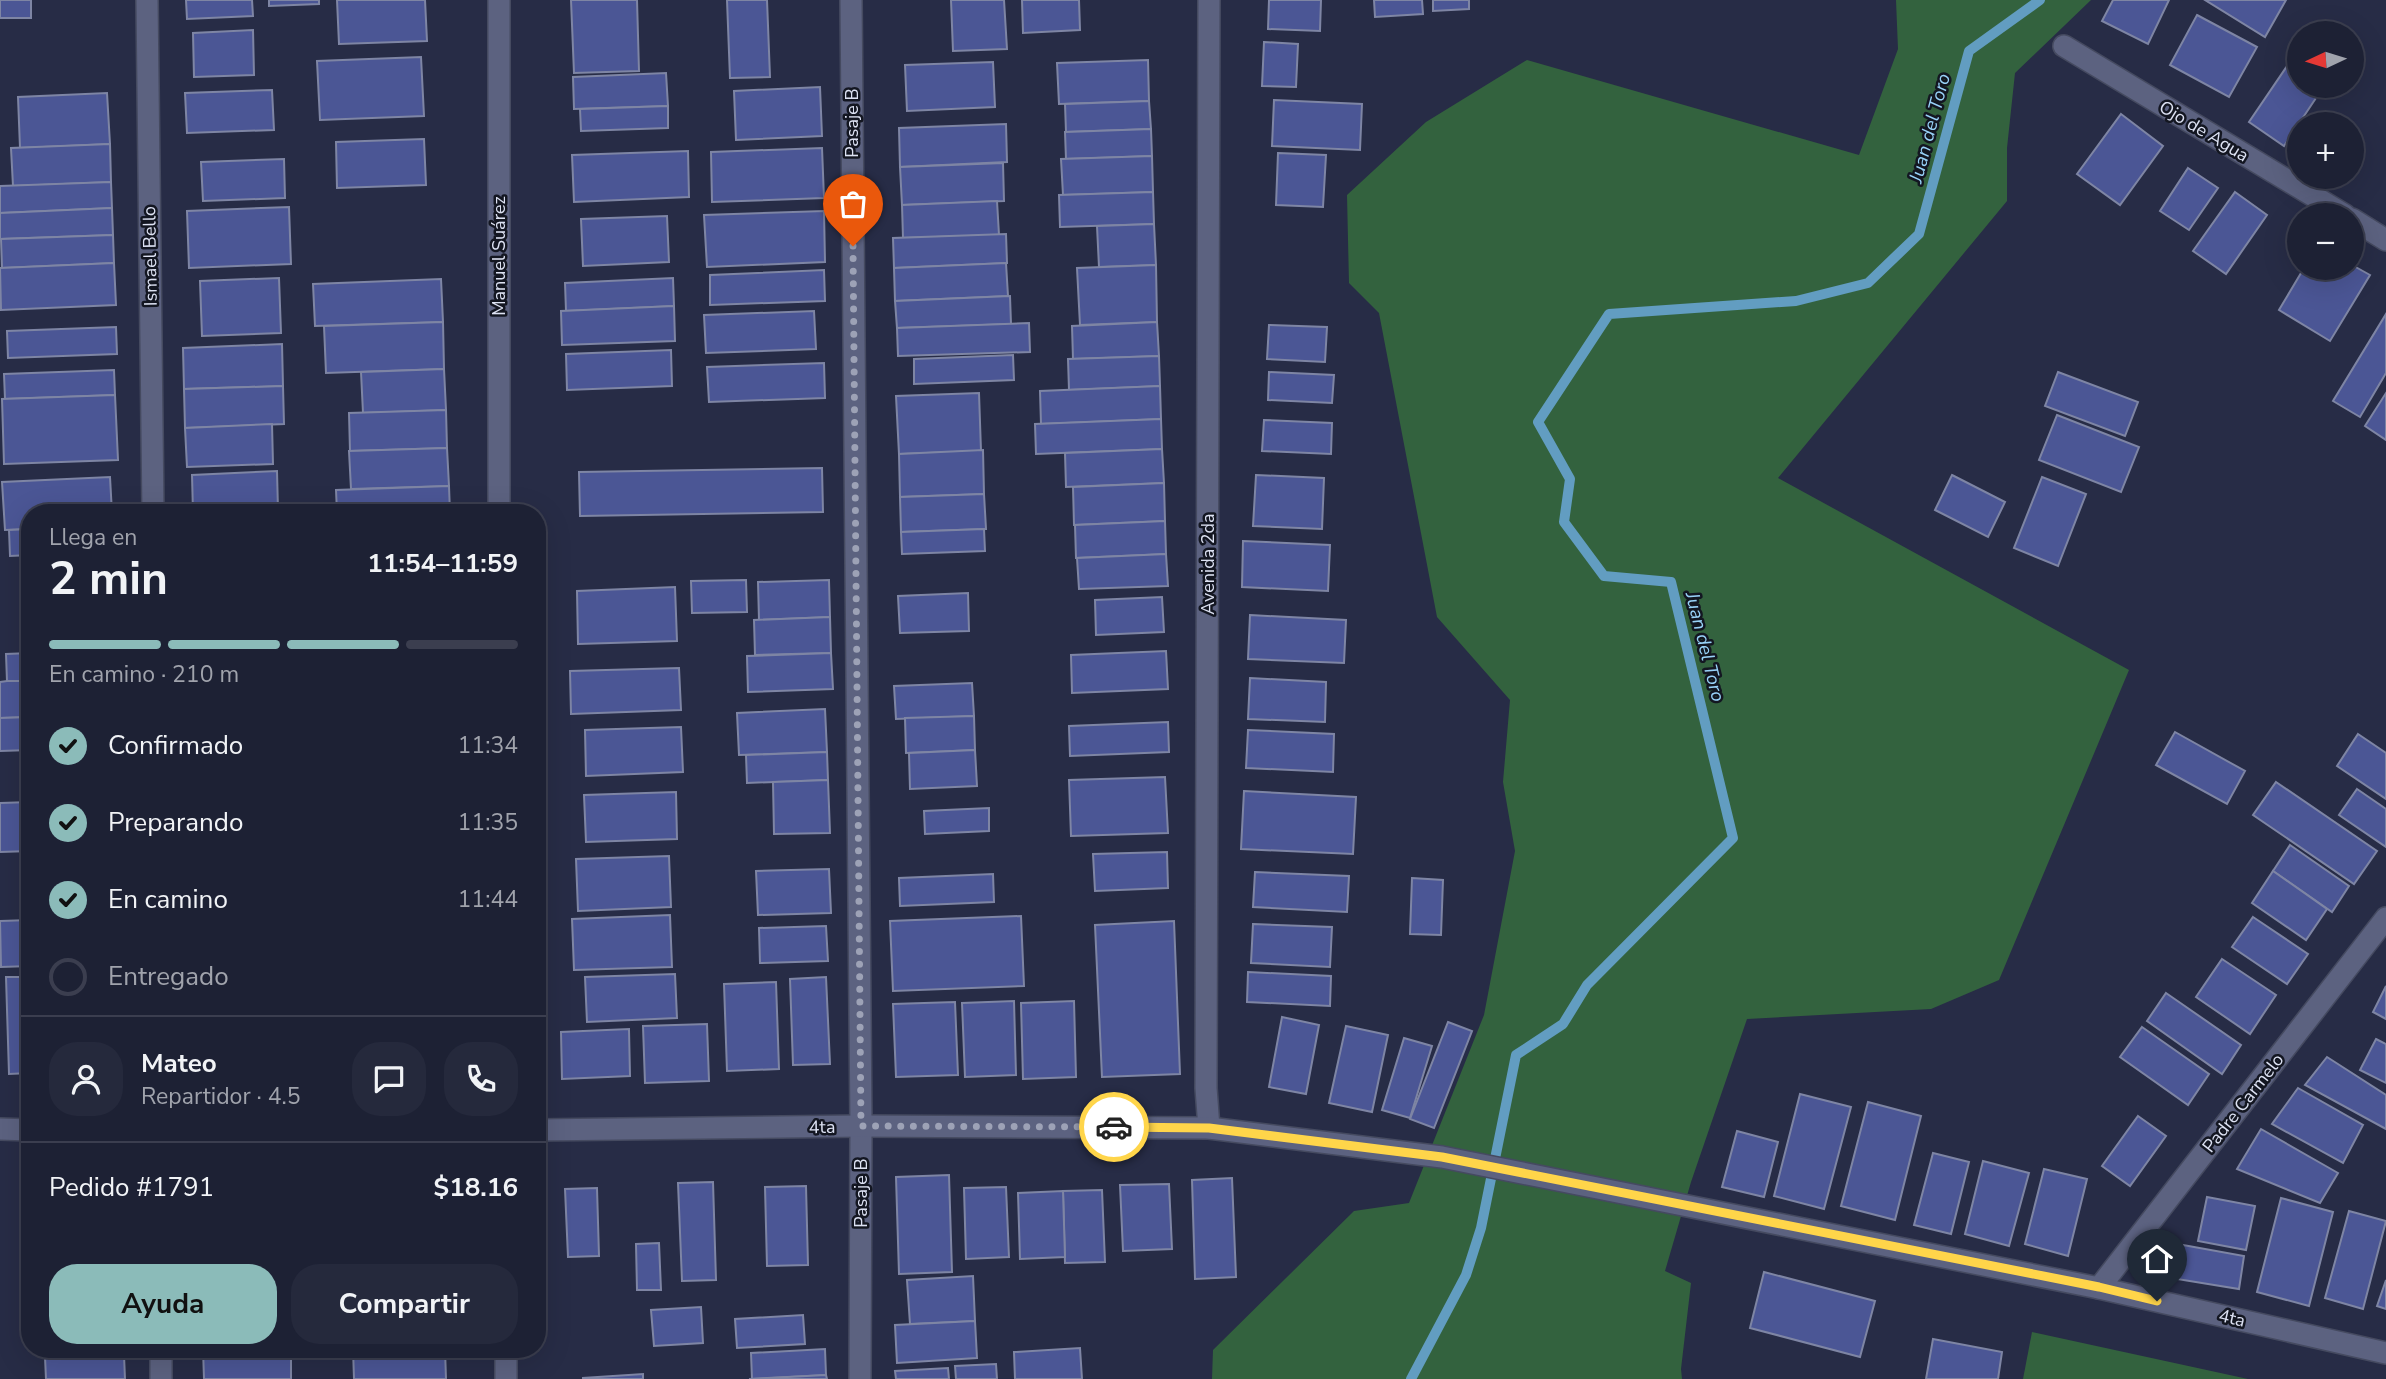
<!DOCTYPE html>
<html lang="es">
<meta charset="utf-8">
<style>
:root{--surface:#1d2134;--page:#25293c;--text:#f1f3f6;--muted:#a0a3ac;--line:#3b3e4f;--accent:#8bbbb9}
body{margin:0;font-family:"Nunito Sans",sans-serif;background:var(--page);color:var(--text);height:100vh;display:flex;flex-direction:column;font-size:26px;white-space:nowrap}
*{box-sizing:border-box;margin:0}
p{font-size:23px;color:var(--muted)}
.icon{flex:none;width:38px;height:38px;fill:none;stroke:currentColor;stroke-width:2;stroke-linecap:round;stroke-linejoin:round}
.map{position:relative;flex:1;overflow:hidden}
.sheet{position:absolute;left:21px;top:504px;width:525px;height:854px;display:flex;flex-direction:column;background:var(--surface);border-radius:28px;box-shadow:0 7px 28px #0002,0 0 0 2px var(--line)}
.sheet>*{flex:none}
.needle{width:46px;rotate:266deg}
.fabs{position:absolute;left:2287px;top:21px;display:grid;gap:14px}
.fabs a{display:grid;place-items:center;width:77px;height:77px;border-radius:50%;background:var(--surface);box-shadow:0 7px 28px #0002,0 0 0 2px var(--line);font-size:35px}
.pin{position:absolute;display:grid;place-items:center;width:60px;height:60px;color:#fff;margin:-72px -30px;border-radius:50% 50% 50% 0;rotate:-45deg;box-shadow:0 0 7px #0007}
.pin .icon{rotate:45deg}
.courier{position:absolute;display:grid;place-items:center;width:70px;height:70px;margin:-35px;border:5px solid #ffd54a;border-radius:50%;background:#fff;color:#222;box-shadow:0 2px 9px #0007}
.headline em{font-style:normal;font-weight:700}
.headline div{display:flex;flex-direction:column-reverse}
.headline{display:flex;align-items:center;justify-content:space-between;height:119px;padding:0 28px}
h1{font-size:46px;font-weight:700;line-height:52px}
.bar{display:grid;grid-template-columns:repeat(4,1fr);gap:10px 7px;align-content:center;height:84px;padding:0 28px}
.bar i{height:9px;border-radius:5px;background:var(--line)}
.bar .active{background:var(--accent)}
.bar p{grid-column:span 4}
.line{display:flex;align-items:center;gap:18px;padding:0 28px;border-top:2px solid var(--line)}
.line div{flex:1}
.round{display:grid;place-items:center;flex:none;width:74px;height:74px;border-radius:28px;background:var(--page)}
ol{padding:0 28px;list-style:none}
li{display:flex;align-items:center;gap:21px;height:77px}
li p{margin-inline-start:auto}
li .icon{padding:7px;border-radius:50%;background:var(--accent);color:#111;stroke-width:4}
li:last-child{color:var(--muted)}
li i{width:38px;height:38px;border:4px solid var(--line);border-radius:50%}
.cta{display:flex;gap:14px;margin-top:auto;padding:14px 28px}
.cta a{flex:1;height:80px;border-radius:28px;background:var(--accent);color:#111;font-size:28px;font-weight:700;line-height:80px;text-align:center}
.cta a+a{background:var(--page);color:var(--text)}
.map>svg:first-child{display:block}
.green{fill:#33623e}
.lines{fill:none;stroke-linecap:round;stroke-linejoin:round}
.stream{stroke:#629dc1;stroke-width:10}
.building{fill:#4b5695;stroke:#7e85a4;stroke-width:2}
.street-casing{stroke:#454a60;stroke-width:24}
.secondary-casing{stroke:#454a60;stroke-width:24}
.street{stroke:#5c6280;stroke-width:21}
.secondary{stroke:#5c6280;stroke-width:21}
.done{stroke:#9da2b6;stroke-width:7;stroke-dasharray:0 12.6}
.route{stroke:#ffd54a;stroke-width:9}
.labels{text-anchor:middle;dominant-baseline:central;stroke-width:5;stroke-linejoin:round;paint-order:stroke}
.street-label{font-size:18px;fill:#dde2f3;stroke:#131621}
.water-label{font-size:19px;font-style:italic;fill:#98d2f8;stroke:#131621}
</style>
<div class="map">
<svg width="2386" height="1379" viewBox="0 0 2386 1379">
<rect width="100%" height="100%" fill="#272c46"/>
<g class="green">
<path d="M1896,0H2091L2015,73L2007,148V201L1778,478L2129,670L1999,980L1931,1009L1747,1019L1691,1182L1665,1271L1691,1283L1681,1369L1682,1379H1212L1213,1350L1354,1211L1409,1203L1484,1015L1515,851L1503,782L1510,700L1437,617L1379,313L1349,283L1347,195L1426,122L1527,60L1859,155L1898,49Z"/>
<path d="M2032,1332L2248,1379H2023Z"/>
</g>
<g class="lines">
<path class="stream" d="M1411,1379L1466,1275L1481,1228L1516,1055L1563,1024L1587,985L1733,838L1671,582L1604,576L1564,522L1570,479L1538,422L1609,314L1796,301L1868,283L1919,234L1969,51L2040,0"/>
</g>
<g class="building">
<rect x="0" y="0" width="31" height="18"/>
<path d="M186,0H252L253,16L187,19Z"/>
<path d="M269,0H319V4L269,6Z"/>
<path d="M337,0H425L427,41L339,44Z"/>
<path d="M571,0H637L639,71L574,73Z"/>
<path d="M727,0H767L770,77L730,78Z"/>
<path d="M951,0H1004L1007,49L953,51Z"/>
<path d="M1022,0H1079L1080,30L1023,33Z"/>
<path d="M1269,0H1321L1320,31L1268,29Z"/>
<path d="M1374,0H1422L1423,14L1375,17Z"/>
<path d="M1433,0H1469V9L1433,11Z"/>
<path d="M2113,0H2169L2148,44L2102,21Z"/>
<path d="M2205,0H2286L2265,37Z"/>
<path d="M2197,15L2257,47L2229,97L2170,65Z"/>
<path d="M253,30L254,75L194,77L193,33Z"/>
<path d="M1264,42L1298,44L1296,87L1262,86Z"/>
<path d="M2300,47V86H2324L2284,146L2249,122Z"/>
<path d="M421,57L424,116L320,120L317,61Z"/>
<path d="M1148,60L1149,101L1059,104L1057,63Z"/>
<path d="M993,62L995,107L907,111L905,65Z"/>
<path d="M666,73L668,106L574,109L573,77Z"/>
<path d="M820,87L822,136L736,140L734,91Z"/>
<path d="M272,90L274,130L187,133L185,93Z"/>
<path d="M107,93L110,144L20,148L18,97Z"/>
<path d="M1274,100L1362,104L1360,150L1272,146Z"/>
<path d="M1149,101L1151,129L1066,132L1065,104Z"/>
<path d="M668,106V128L581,131L580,109Z"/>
<path d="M2121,114L2163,146L2120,205L2077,174Z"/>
<path d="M1006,124L1007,162L900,167L899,128Z"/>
<path d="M1151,129L1152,156L1066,159L1065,132Z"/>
<path d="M424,139L426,185L337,188L336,142Z"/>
<path d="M110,144L111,182L13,186L11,148Z"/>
<path d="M822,148L824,198L712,202L711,152Z"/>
<path d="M688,151L689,197L574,202L572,155Z"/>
<path d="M1278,153L1326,155L1323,207L1276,205Z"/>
<path d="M1152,156L1153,192L1063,195L1061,159Z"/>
<path d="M284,159L285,198L203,201L201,162Z"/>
<path d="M1003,163L1004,201L902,205L900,167Z"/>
<path d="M2188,168L2218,188L2189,230L2160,211Z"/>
<path d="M111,182L112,208L0,213V186Z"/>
<path d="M1153,192L1154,224L1060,227L1059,195Z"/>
<path d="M2235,192L2267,215L2226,274L2193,251Z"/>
<path d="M997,201L999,235L903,238L902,205Z"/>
<path d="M289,207L291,264L189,268L187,211Z"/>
<path d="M112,208L113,235L0,239V213Z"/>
<path d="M824,211L825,262L707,267L704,215Z"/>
<path d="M667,216L669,262L583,266L581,219Z"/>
<path d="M1154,224L1156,265L1099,267L1097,226Z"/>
<path d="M1006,234L1007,263L894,268L893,238Z"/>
<path d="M113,235L114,263L2,268L1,239Z"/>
<path d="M114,263L116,305L1,310L0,268Z"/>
<path d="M1006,263L1008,296L895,301L894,268Z"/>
<path d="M1156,265L1157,322L1080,325L1077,268Z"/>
<path d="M2352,265L2370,275L2330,341L2279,310L2304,268H2352Z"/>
<path d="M824,270L825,301L710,305V275Z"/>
<path d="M279,278L281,333L202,336L200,281Z"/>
<path d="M673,278L674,306L566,311L565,283Z"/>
<path d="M441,279L443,322L315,326L313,284Z"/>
<path d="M1010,296L1011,324L897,328L895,301Z"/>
<path d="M674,306L675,341L562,345L561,311Z"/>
<path d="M814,311L816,349L706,353L704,315Z"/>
<path d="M2386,314V373L2360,417L2333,401Z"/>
<path d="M443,322L444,369L326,373L324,326Z"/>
<path d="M1157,322L1159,356L1073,359L1072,326Z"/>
<path d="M1029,323L1030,352L898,356L897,328Z"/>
<path d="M1269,325L1327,327L1325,362L1267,359Z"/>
<path d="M116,327L117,354L8,358L7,331Z"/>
<path d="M282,344L283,386L184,389L183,348Z"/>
<path d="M671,350L672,386L567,390L566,354Z"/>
<path d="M1013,355L1014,380L914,384V359Z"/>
<path d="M1159,356L1160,386L1069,390L1068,359Z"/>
<path d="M824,363L825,398L709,402L707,367Z"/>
<path d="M444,369L446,410L363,413L361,372Z"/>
<path d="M114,370L115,395L5,399L4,374Z"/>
<path d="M1269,372L1334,375L1332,403L1268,400Z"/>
<path d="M2058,372L2138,402L2125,436L2045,406Z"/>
<path d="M283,386L284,424L185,428L184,389Z"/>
<path d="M1160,386L1161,419L1041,424L1040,391Z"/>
<path d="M979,393L981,451L899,454L896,396Z"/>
<path d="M2386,393V440L2365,426Z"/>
<path d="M115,395L118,460L4,464L2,399Z"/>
<path d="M446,410L447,448L350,451L349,413Z"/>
<path d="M2057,415L2139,447L2121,492L2039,460Z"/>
<path d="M1161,419L1162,449L1036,454L1035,424Z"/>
<path d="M1264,420L1332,423L1331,454L1262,451Z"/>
<path d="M272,424L273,464L187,467L185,428Z"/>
<path d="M447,448L449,486L351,489L349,451Z"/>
<path d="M1162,449L1164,483L1066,487L1065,453Z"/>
<path d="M983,450L984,494L900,497L899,454Z"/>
<path d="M822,468L823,512L580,516L579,472Z"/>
<path d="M277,471L278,510L193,513L192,475Z"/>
<path d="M1256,475L1324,478L1322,529L1253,526Z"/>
<path d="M1952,475L2005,502L1988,537L1935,510Z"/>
<path d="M110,477L112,513H30V529L5,530L2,482Z"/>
<path d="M2042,477L2086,494L2058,566L2014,548Z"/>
<path d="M1164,483L1165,521L1074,525L1073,487Z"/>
<path d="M449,486L450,513H337L336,490Z"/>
<path d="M984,494L986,529L901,532L900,497Z"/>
<path d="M1165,521L1166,554L1076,558L1075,525Z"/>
<path d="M30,529V555L10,556L9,530Z"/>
<path d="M984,529L985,551L902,554L901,532Z"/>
<path d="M1243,541L1330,545L1328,591L1242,587Z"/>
<path d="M1166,554L1168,586L1079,589L1077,558Z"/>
<path d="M746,580L747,612L692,613L691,581Z"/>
<path d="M829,580L830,617L759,620L758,582Z"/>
<path d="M675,587L677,641L578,644L577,591Z"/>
<path d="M968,593L969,631L900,633L898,596Z"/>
<path d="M1162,597L1164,632L1096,635L1095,600Z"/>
<path d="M1250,615L1346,620L1344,663L1248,659Z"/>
<path d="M830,617L831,653L755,655L754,620Z"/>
<path d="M1166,651L1168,689L1072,693L1071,655Z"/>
<path d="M30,653V681H7L6,654Z"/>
<path d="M831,653L833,689L748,692L747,656Z"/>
<path d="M679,668L681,710L571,714L570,671Z"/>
<path d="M1250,678L1326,682L1325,722L1248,719Z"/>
<path d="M7,681H30V717L0,718V682Z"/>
<path d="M972,683L974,716L896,719L894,686Z"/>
<path d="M825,709L827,752L739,755L737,713Z"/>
<path d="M974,716L975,750L906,753L905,718Z"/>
<path d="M30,717V750L0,751V718Z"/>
<path d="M1168,722L1169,752L1070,756L1069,726Z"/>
<path d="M681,727L683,772L586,776L585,730Z"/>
<path d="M1248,730L1334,734L1333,772L1246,768Z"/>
<path d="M2175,732L2245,771L2227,804L2156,765Z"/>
<path d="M2358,734L2386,753V799L2337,766Z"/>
<path d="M975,750L977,786L910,789L909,753Z"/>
<path d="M827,752L828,780L747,783L746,755Z"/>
<path d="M1165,777L1168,833L1071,836L1069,780Z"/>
<path d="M828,780L830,833L774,834L773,782Z"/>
<path d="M2276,782L2377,851L2354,884L2253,815Z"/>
<path d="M2357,789L2386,809V847L2339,815Z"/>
<path d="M1244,791L1356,797L1353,854L1241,849Z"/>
<path d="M676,792L677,839L586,842L584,795Z"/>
<path d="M30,802V851L0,852V803Z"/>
<path d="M989,808V831L925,834L924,811Z"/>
<path d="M2290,845L2349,886L2332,912L2273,871Z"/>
<path d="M1167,852L1168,888L1095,891L1093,854Z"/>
<path d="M669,856L671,907L578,911L576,859Z"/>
<path d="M829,869L831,913L758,915L756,871Z"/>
<path d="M2273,871L2327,909L2306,940L2252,903Z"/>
<path d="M1255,872L1349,876L1347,912L1253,907Z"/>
<path d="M993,874L994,902L900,906L899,878Z"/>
<path d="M1412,878L1443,880L1441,935L1410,934Z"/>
<path d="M670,915L672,967L574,970L572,919Z"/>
<path d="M1021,916L1024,986L893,991L890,921Z"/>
<path d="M2253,917L2308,954L2287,984L2232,947Z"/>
<path d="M30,920V966L1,967L0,921Z"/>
<path d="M1174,921L1180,1074L1102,1077L1095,925Z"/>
<path d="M1253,924L1332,927L1330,967L1251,963Z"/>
<path d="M826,926L828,961L760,963L759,928Z"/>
<path d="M2222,959L2276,995L2250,1034L2196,997Z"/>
<path d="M1248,972L1331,976L1330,1006L1247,1002Z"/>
<path d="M675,974L677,1018L587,1022L585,977Z"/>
<path d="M6,977H30V1073L9,1074Z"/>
<path d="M826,977L830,1064L793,1065L790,979Z"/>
<path d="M776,982L779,1069L727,1071L724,984Z"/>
<path d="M2386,986V1019L2373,1012Z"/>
<path d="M2166,993L2241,1045L2222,1074L2147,1021Z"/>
<path d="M1014,1001L1016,1075L965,1077L962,1003Z"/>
<path d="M1074,1001L1076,1077L1023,1079L1021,1003Z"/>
<path d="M955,1002L958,1075L896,1077L893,1004Z"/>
<path d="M1282,1017L1319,1025L1306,1094L1269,1087Z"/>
<path d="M1448,1022L1472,1031L1434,1128L1410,1119Z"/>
<path d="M707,1024L709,1081L645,1083L643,1026Z"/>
<path d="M1346,1026L1388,1035L1372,1112L1329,1103Z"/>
<path d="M2142,1027L2209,1074L2188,1105L2120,1057Z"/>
<path d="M629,1029L630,1076L562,1079L561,1032Z"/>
<path d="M1404,1038L1432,1046L1410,1118L1382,1110Z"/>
<path d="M2376,1039L2386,1044V1083L2360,1070Z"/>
<path d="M2327,1057L2386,1095V1129L2305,1085Z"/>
<path d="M2298,1088L2363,1125L2343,1163L2272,1124Z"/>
<path d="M1800,1094L1851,1107L1824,1209L1774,1196Z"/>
<path d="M1868,1102L1921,1116L1895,1220L1841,1206Z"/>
<path d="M2138,1116L2166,1136L2130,1186L2102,1166Z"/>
<path d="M2261,1129L2338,1173L2320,1203L2237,1169Z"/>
<path d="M1737,1131L1778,1142L1764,1197L1722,1187Z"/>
<path d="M1933,1153L1969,1162L1951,1234L1914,1225Z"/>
<path d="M1983,1161L2029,1173L2009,1246L1965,1234Z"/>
<path d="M2044,1169L2087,1179L2068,1256L2025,1244Z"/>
<path d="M949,1175L952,1272L899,1274L896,1177Z"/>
<path d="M1232,1178L1236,1277L1195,1279L1192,1180Z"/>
<path d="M713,1182L716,1280L682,1281L678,1183Z"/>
<path d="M1169,1184L1172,1249L1123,1251L1120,1185Z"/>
<path d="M806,1186L808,1265L767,1266L765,1187Z"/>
<path d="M1006,1187L1009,1257L966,1259L964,1188Z"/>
<path d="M597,1188L599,1256L568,1257L565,1189Z"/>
<path d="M1102,1190L1105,1262L1065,1263L1063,1191Z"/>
<path d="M1063,1191L1065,1257L1020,1259L1018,1193Z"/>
<path d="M2207,1197L2255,1206L2246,1250L2198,1241Z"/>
<path d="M2281,1198L2333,1212L2309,1306L2257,1292Z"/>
<path d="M2349,1211L2386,1221L2363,1309L2325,1298Z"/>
<path d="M659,1243L661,1290H637L636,1244Z"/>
<path d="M2183,1245L2244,1256L2239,1289L2177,1279Z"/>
<path d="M1764,1272L1875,1301L1860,1357L1750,1328Z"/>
<path d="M973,1276L975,1321L910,1324L907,1280Z"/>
<path d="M2386,1280V1309L2377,1306Z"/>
<path d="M701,1307L703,1343L654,1346L651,1310Z"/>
<path d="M803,1315L805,1344L737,1348L735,1319Z"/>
<path d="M975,1321L977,1358L897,1363L895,1325Z"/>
<path d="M1933,1339L2002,1352L1998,1379H1926Z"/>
<path d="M1080,1348L1082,1379H1015L1014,1352Z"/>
<path d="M203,1349H291V1379H204Z"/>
<path d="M353,1349H445L446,1379H354Z"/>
<path d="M825,1349L826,1375L752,1379L751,1353Z"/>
<path d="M124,1355L125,1379H46L45,1357Z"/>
<path d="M996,1364L997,1379H956L955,1366Z"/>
<path d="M948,1368L949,1379H896L895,1371Z"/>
<path d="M643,1374V1379H583V1378Z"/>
<path d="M826,1375L827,1379H749Z"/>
</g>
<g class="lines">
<defs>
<g id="street">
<path d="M147,0L153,513"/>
<path d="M499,0V513"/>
<path d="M851,0L861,1126L860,1379"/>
<path d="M2064,46L2345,215"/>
<path d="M2352,219L2386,240"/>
<path d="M1209,1128L1206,1088L1209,0"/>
<path d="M2099,1288L2386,918"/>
<path d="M506,1349V1379"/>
<path d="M161,1379V1349"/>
</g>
<g id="secondary">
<path d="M0,1129L30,1130"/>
<path d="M537,1130L861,1126L1209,1128L1442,1157L2099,1288L2386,1353"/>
</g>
</defs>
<use href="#street" class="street-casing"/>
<use href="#secondary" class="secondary-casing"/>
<use href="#street" class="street"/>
<use href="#secondary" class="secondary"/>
</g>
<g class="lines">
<path class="done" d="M853,246L861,1126L1114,1127"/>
<path class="route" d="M1114,1127L1209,1128L1442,1157L2099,1287L2157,1301"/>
</g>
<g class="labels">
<g class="street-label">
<text transform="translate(852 123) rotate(-90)">Pasaje B</text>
<text transform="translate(2204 131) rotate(31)">Ojo de Agua</text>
<text transform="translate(150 256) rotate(-91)">Ismael Bello</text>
<text transform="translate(499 256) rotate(-90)">Manuel Suárez</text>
<text transform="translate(1208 564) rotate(-90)">Avenida 2da</text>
<text transform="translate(2243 1103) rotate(-52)">Padre Carmelo</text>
<text transform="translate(822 1127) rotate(-1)">4ta</text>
<text transform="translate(861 1193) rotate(-90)">Pasaje B</text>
<text transform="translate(2232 1318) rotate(13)">4ta</text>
</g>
<g class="water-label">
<text transform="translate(1930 128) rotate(-75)">Juan del Toro</text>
<text transform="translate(1705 647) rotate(76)">Juan del Toro</text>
</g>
</g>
</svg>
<div class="fabs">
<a><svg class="needle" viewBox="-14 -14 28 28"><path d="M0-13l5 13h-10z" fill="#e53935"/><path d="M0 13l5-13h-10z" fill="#a0a3ac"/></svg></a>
<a>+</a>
<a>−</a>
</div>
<div class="pin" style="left:853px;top:246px;background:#ea580c"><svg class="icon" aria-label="bag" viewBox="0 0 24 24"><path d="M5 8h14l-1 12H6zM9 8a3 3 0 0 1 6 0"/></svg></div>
<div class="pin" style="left:2157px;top:1301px;background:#1f2937"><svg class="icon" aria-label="home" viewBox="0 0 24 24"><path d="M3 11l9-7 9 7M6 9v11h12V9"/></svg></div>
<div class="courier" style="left:1114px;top:1127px"><svg class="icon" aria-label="car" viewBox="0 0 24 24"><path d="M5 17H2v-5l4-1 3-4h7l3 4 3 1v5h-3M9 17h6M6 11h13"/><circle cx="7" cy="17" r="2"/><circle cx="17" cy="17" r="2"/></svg></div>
<section class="sheet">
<div class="headline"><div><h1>2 min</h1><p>Llega en</p></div><em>11:54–11:59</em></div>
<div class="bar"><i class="active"></i><i class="active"></i><i class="active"></i><i></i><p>En camino · 210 m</p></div>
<ol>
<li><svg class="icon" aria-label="check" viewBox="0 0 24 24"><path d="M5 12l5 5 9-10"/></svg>Confirmado<p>11:34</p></li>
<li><svg class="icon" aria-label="check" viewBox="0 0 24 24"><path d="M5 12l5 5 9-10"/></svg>Preparando<p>11:35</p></li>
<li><svg class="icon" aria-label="check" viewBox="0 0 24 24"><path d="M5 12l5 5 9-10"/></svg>En camino<p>11:44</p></li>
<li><i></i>Entregado</li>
</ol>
<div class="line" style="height:126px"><a class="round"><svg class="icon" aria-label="person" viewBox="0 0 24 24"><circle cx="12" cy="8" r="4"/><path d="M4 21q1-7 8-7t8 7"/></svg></a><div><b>Mateo</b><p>Repartidor · 4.5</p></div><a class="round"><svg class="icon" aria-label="chat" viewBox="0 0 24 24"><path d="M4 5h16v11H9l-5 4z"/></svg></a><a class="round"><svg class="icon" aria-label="phone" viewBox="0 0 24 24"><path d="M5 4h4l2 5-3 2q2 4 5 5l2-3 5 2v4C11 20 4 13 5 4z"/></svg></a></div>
<div class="line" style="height:91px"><div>Pedido #1791</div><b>$18.16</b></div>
<div class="cta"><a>Ayuda</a><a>Compartir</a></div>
</section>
</div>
